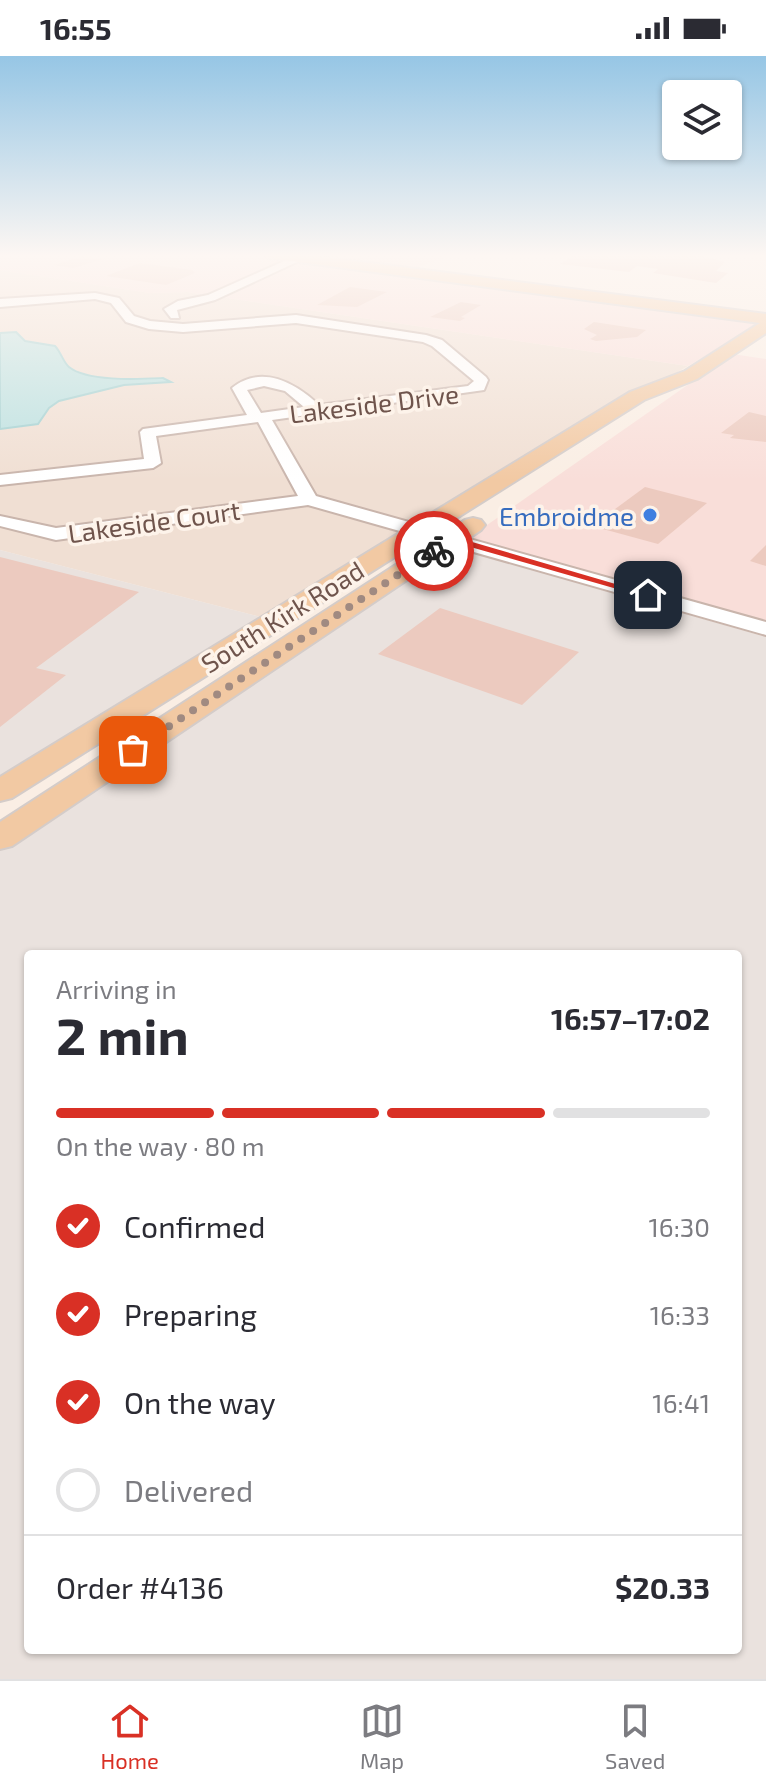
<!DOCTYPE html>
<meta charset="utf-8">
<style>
:root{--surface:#fff;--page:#f7f7f7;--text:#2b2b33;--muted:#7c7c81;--line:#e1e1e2;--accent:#d93025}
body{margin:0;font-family:"Exo 2",sans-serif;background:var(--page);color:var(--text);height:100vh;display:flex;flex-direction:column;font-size:30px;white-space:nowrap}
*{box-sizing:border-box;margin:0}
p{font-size:26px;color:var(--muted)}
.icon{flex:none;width:44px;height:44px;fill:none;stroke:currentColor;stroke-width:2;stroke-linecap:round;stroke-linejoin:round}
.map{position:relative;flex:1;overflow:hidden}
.side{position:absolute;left:24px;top:894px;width:718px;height:704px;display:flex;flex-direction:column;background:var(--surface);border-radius:8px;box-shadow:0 2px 6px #0004}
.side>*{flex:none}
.buttons{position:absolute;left:662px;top:24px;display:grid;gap:16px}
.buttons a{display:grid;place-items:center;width:80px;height:80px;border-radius:8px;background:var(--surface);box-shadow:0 2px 6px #0004;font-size:40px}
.pin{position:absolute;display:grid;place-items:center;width:68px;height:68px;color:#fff;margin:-34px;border-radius:16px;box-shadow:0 4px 12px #0006}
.courier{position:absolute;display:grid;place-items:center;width:80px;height:80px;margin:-40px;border:6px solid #d93025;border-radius:50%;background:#fff;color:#222;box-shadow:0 2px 10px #0007}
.head em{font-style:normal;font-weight:700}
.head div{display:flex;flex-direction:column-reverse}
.head{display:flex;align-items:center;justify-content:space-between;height:136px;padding:0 32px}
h1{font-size:52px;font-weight:700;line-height:60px}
.bar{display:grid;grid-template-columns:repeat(4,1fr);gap:12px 8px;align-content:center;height:96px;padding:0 32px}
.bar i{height:10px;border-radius:6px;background:var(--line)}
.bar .active{background:var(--accent)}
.bar p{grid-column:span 4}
.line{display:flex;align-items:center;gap:20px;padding:0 32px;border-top:2px solid var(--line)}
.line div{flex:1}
ol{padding:0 32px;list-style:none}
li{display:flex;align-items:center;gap:24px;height:88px}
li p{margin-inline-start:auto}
li .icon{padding:8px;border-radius:50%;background:var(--accent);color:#fff;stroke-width:4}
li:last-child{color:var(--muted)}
li i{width:44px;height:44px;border:4px solid var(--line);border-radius:50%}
.status{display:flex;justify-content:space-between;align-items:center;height:56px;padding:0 40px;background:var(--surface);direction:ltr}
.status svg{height:22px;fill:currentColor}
.menu{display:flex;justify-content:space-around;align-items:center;height:112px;border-top:2px solid var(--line);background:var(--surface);font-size:22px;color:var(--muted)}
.menu a{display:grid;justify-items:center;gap:4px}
.menu .active{color:var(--accent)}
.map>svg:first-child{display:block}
.residential{fill:#f0dfd3}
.commercial{fill:#f9ded9}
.industrial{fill:#eae2de;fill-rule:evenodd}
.water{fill:#bbe1e1;stroke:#a2d1d2;stroke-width:2}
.building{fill:#eccabf}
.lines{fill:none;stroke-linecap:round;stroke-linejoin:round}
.minor-casing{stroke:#c9b5ac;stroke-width:4}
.major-casing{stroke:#d4ccc9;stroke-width:4}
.minor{fill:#fff;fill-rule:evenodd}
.major{fill:#f2c9a3;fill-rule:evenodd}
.route{fill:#d93025}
.done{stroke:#a08a81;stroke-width:8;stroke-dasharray:0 14.4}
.shop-dot{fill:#3f7fe0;stroke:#fdf3ea;stroke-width:3}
.labels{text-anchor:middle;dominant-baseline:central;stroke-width:7;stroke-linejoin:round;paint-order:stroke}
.far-street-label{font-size:26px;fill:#6f544c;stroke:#fdf3ea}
.far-shop-label{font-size:26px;fill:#366cbe;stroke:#fdf3ea;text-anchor:end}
</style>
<div class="status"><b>16:55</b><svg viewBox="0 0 49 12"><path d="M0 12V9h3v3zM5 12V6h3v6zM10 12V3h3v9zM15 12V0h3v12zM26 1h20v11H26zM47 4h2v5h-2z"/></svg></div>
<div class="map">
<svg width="766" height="1623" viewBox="0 0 766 1623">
<rect width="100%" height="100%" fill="#faeee4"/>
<path class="residential" d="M0,214L150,237L187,236L688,310L261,561L0,494Z"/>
<g class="commercial">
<path d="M0,198H254L764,265L688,310L187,236L150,237L0,214Z"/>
<path d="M315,198H455L412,213L309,201Z"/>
<path d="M732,298L766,303V567L467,483Z"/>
</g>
<g class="industrial">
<path d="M454,491L766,581V1623H0V791ZM28,898H738V1594H28Z"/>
<path d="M0,494L261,561L0,720Z"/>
</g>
<path class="water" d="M16,276L25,285L55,290C61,296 63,306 69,311C87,326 140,323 163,322L171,326L124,329L59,345L49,352L38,368L0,373V277Z"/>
<g class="building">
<path d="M575,198H697L725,206L716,215L728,217L716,227L653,217L658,213L637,210L629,216L560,208Z"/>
<path d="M82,200L104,203L73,212L54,209Z"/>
<path d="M140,207L192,214L195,217L166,229L106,220Z"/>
<path d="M350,231L387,236L357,251L317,249Z"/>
<path d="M461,246L481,249L461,261L465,262L460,265L430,261Z"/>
<path d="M594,266L646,274L637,281L596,285L590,283L597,279L584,273Z"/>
<path d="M749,356L766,360V386L730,382L734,379L721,377Z"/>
<path d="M645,431L707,447L658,488L592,470Z"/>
<path d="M766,489V510L750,505Z"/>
<path d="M0,501L139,536L36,612L66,619L0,671Z"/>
<path d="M440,552L579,596L522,649L378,598Z"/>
</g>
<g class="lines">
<defs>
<g id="minor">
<path d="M300,198H314L215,244L177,254L179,262H171L164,253L178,245L208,239Z"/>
<path d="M95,237L119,242L134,260L150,265L183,268L296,259L426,279L442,284L486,321L488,324L484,334L272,364L316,440L766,566V579L308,449L56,484L0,470V460L56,472L298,440L258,366L156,380L161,407L153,412L0,429V419L144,403L140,376L143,373L247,359L232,332C262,308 295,327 319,349L468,330L474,325L432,290L423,286L296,267L183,276L149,273L126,266L111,247L95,243L0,251V243ZM264,330L285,335L304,351L261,357L247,334Z"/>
</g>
<g id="major">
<path d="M262,198H300L766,258V277L697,323L644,344L12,742L0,745V721L630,336L685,315L760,267L269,202Z"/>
<path d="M473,462L481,464L485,469L481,474L12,790L0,793V766L465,464Z"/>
</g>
</defs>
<use href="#minor" class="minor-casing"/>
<use href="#major" class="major-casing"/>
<use href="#minor" class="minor"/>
<use href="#major" class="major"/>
</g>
<linearGradient id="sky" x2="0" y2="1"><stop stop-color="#96c6e5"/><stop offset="0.47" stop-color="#fdf7f3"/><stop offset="1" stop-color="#fdf7f3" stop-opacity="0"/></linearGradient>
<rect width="766" height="425" fill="url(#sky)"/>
<path class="route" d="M449,481H455L653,539L645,541L453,486L437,496H431V493Z"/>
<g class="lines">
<path class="done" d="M133,694L434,495"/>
</g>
<circle class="shop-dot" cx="650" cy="459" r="8"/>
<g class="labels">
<g class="far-street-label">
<text transform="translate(374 347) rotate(-7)">Lakeside Drive</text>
<text transform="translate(154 465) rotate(-8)">Lakeside Court</text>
<text transform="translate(282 560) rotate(-32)">South Kirk Road</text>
</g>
<g class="far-shop-label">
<text x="634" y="459">Embroidme</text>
</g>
</g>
</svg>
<div class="buttons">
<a><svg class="icon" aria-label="layers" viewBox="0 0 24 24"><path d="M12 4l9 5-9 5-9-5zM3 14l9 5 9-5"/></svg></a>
</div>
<div class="pin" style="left:133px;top:694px;background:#ea580c"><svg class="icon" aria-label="bag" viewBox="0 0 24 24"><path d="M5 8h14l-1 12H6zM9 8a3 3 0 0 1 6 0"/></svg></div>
<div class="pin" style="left:648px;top:539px;background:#1f2937"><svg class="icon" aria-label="home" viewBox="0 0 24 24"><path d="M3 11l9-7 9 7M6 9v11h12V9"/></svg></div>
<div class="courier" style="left:434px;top:495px"><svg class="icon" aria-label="bike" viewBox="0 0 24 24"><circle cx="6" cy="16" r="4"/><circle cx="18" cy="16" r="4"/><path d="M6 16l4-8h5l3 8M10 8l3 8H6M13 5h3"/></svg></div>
<section class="side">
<div class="head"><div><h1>2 min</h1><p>Arriving in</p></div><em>16:57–17:02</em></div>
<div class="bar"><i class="active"></i><i class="active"></i><i class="active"></i><i></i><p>On the way · 80 m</p></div>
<ol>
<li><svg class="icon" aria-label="check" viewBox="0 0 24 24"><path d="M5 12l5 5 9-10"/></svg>Confirmed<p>16:30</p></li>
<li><svg class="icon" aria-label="check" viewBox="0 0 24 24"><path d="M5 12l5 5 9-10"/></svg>Preparing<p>16:33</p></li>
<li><svg class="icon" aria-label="check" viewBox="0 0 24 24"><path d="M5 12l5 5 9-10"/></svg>On the way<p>16:41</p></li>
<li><i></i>Delivered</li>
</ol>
<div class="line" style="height:104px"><div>Order #4136</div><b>$20.33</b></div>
</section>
</div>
<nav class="menu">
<a class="active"><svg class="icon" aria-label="home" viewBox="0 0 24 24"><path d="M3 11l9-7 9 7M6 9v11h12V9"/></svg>Home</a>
<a><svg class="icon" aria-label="map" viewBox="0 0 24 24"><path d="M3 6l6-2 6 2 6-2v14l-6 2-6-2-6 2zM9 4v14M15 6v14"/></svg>Map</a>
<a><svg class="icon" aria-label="saved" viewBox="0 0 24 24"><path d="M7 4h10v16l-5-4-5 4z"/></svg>Saved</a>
</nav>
